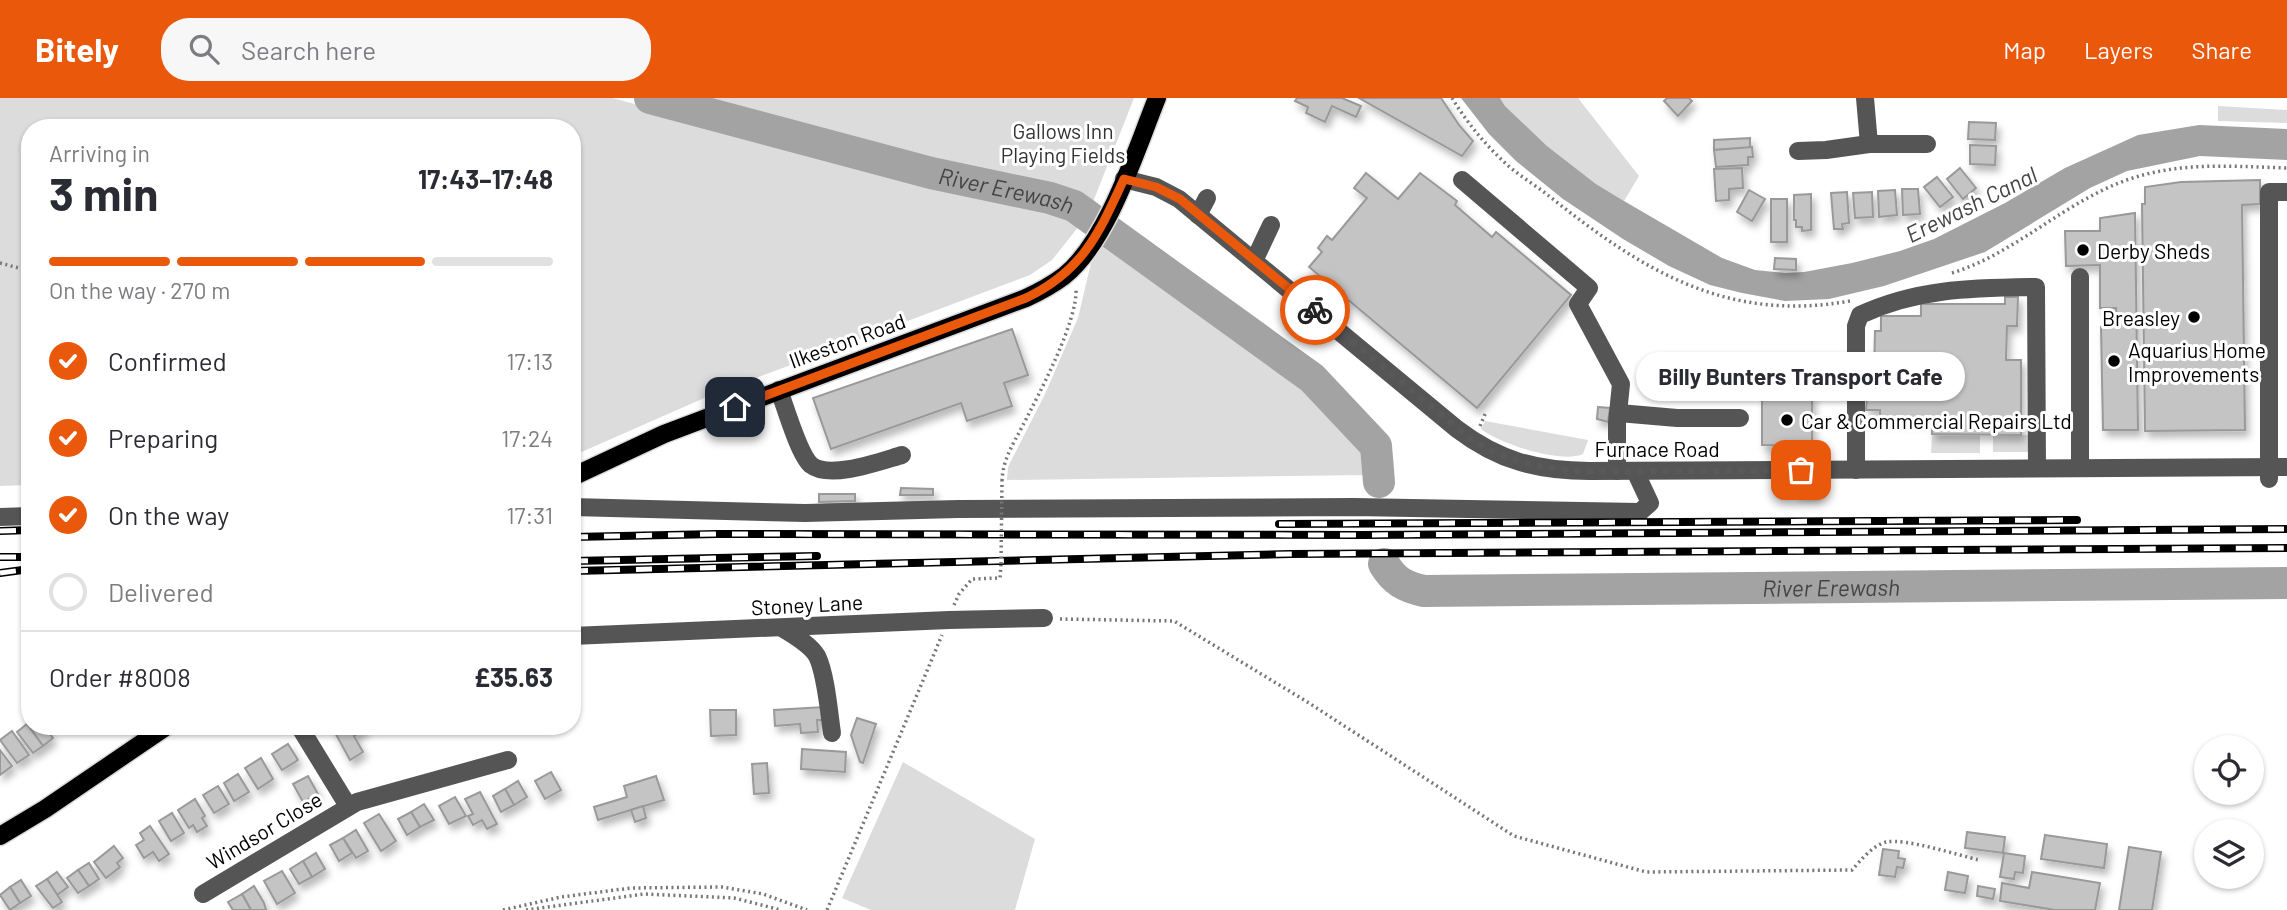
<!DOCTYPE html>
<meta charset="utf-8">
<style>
:root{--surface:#fff;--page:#f7f7f7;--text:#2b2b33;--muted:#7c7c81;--line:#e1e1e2;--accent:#ea580c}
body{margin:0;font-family:Barlow,sans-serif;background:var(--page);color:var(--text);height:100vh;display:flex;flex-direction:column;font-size:26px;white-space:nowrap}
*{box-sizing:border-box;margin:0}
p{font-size:23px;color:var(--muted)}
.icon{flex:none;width:38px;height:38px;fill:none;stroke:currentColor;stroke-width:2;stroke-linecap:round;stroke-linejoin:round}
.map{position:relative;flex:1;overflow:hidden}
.drawer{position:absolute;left:21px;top:21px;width:560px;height:616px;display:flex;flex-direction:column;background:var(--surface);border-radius:28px;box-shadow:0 2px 5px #0004}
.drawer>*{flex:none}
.fabs{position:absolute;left:2194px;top:637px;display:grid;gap:14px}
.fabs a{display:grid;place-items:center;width:70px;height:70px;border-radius:50%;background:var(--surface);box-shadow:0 2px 5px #0004;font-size:35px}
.pin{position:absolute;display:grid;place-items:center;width:60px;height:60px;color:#fff;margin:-30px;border-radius:14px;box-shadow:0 4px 10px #0006}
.courier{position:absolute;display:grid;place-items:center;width:70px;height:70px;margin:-35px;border:5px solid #ea580c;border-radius:50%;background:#fff;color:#222;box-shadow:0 2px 9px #0007}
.bubble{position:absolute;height:49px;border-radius:24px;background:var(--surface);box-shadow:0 2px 5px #0004;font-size:23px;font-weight:700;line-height:49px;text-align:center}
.summary em{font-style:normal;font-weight:700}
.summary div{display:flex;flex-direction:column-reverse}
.summary{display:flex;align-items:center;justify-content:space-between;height:119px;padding:0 28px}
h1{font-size:46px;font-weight:700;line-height:52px}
.bar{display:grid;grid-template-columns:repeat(4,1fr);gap:10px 7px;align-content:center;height:84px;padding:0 28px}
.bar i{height:9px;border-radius:5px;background:var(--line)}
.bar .current{background:var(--accent)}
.bar p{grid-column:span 4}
.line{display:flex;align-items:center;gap:18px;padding:0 28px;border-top:2px solid var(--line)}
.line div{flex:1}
ol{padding:0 28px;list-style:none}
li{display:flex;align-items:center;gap:21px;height:77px}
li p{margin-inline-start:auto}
li .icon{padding:7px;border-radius:50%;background:var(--accent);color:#fff;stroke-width:4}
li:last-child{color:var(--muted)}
li i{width:38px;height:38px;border:4px solid var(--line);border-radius:50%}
header{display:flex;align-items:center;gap:42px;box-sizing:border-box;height:98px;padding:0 35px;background:var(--accent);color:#fff}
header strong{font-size:33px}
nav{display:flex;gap:38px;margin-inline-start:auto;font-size:24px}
.search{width:490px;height:63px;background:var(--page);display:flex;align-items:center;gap:18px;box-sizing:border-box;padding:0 24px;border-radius:28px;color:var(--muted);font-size:26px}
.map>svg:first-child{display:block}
.green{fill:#dcdcdc}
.water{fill:#a3a3a3}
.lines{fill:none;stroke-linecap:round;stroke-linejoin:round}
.river{stroke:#a3a3a3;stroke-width:32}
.building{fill:#c4c4c4;stroke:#999;stroke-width:2;filter:url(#shadow)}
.major-casing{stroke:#dbdbdb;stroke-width:21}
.path{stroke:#777;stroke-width:3.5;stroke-dasharray:2 3.5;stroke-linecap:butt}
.minor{stroke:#555;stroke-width:18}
.major{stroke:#000;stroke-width:18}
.rail-casing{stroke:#000;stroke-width:8}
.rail{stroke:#fff;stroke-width:5;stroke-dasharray:16;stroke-linecap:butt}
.path-bridge{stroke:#777;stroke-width:3.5;stroke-dasharray:2 3.5;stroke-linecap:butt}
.done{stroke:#595959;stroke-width:7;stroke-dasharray:0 12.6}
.route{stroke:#ea580c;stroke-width:9}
.poi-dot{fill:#000;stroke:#fff;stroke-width:2.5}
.labels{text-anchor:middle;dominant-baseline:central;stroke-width:6;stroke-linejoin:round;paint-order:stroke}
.park-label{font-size:21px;fill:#333;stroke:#fff}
.poi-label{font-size:21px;fill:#000;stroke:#fff;text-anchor:start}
.street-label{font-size:21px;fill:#000;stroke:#fff}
.water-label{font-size:23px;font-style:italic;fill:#444;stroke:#fff}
</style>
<header>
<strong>Bitely</strong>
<div class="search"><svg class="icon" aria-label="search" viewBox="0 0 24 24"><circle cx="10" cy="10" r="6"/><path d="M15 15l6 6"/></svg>Search here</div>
<nav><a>Map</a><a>Layers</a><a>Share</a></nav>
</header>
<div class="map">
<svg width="2287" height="812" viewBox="0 0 2287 812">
<defs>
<filter id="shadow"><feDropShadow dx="3.5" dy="6" stdDeviation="3.5" flood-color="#0004"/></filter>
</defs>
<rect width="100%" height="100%" fill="#fff"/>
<g class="green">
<path d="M0,0H612L937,86L1043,110L1068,119L1079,128L1052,162L1030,177L711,297L577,356L572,352V30H30V387L0,388Z"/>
<path d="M686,0H1134L1093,104L1060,89L941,66Z"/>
<path d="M1500,0H1578L1639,78L1624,103L1596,86L1547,48L1505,8Z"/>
<path d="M2218,8L2287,12V25L2218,23Z"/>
<path d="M1101,146L1236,236L1363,341L1369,354V377L1007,382L1008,369L1045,296L1078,220L1091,165Z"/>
<path d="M1485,323L1588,342L1583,356C1561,366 1500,346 1481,331Z"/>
<path d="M1932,336L1980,337V355H1931Z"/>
<rect x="1993" y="337" width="37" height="17"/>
<path d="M903,664L1035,741L1015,812H871L842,800Z"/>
</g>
<path class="water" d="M1461,0H1500L1505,8L1547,48L1596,86L1624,103L1722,160L1755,172L1785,175L1804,174L1852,165L1900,153L1934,141L2005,105L2065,70L2138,37L2199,27L2287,31V62L2200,58L2127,73L2090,90L1985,154L1884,188L1829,201L1785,203L1742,195L1710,187L1669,168L1623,141L1563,101L1516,63L1489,36Z"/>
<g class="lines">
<g class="river">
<path id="s1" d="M650,0L931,75L1050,100L1074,108L1312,280L1376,348L1379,384"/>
<path id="s2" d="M1384,466C1394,483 1405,489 1424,493L2287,485"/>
</g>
</g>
<g class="building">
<path d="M1297,0H1342L1361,8L1356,19L1332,8L1325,24L1306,15L1308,9L1295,3Z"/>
<path d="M1359,0H1441L1459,27L1473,43L1462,58Z"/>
<path d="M1667,0H1689L1692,3L1678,18L1664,3Z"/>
<path d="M1969,24L1996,25L1995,42L1968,41Z"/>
<path d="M1750,40V50L1714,52V42Z"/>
<path d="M1970,47L1996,48L1995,67L1970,66Z"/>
<path d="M1752,49L1753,59H1748V67L1716,69L1714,52Z"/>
<path d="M1742,70L1743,90L1729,91V102L1716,103L1714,71Z"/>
<path d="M1960,70L1976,90L1963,101L1947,81Z"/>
<path d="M1366,75L1398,101L1420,75L1457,103L1455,107L1492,139L1496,134L1571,197L1477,310L1309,169L1322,154L1318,150L1327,138L1332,142L1367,100L1354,90Z"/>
<path d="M1937,79L1953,99L1940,109L1924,89Z"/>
<path d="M2260,82V106L2242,107L2245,332L2145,333L2142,106H2145V89L2181,84Z"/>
<path d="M1902,91H1918L1920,116L1903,117Z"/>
<path d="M1749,92L1765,101L1752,123L1737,114Z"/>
<path d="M1895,92L1897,117L1879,119L1878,93Z"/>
<path d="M1847,94L1849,125L1842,126L1843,131H1834L1831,95Z"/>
<path d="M1872,94L1873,119L1855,120L1853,95Z"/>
<path d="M1811,96V132L1802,133V129H1796V122H1794V97Z"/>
<rect x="1771" y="101" width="16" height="43"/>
<path d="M2135,115L2138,332H2103L2101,229H2117L2116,210H2100V167L2066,168L2065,133H2100V120Z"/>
<path d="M1775,160L1796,161V172L1774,171Z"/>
<path d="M2005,199H2018L2017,228H2007L2006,262H2021V337L1932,336V322L1880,321V312H1866L1867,299L1880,300V277H1874L1875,233H1881V218H1921V206H2005Z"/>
<path d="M1012,231L1028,277L1004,285L1012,308L967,323L961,305L831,351L813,300Z"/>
<path d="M1762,292H1775V296H1812V348L1762,347Z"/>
<path d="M1598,309L1610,310L1608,324L1597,321Z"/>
<path d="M1797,385H1817L1816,395H1797Z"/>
<path d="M901,390L933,391V397H900Z"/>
<path d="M819,396H855V403L819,404Z"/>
<path d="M824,609L825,622H817L818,634L801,635L800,626L775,628L774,612Z"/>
<path d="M710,612H736V637L711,638Z"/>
<path d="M857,620L876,626L863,665L860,664L851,637Z"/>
<path d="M30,625V628H44L53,640L43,648L27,626Z"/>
<path d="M27,626L43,648L33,655L17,634Z"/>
<path d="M364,628L366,631L354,638L363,654L350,662L332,629Z"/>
<path d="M12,633L29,657L17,665L0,642Z"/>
<path d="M288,646L298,662L282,672L272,656Z"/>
<path d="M802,651L846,654L845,674L801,671Z"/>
<path d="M0,652L12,668L0,677Z"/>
<path d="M261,660L273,681L258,691L245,670Z"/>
<path d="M767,665L769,695L754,696L752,666Z"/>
<path d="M551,674L561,692L545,701L535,683Z"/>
<path d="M238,676L249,694L234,703L224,685Z"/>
<path d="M308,678L318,696L303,704L293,686Z"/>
<path d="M656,678L664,702L598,722L594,709L627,699L624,688Z"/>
<path d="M518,683L527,699L514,707L505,691Z"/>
<path d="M218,688L229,706L214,715L203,697Z"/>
<path d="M505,691L514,707L501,714L493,698Z"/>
<path d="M480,694L497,726L487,731L482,722L473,727L468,718L473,716L465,701Z"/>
<path d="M455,699L466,718L449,726L439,708Z"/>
<path d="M195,701L205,718L202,720L207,728L197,734L193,727L189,730L178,712Z"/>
<path d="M424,706L434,722L420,729L411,714Z"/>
<path d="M643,708L646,720L635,724L631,712Z"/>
<path d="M411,714L420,729L407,737L398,721Z"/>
<path d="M172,715L184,735L171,743L159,723Z"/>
<path d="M379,716L396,743L381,753L364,725Z"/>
<path d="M150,728L169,756L159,763L153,754L144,760L136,747L144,742L140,735Z"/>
<path d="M356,732L368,753L356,760L343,740Z"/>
<path d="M1967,734L2005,739L2003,755L1965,750Z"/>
<path d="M2045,737L2107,746L2104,770L2041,761Z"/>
<path d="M343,740L352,755L339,763L330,747Z"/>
<path d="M114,748L123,760L117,765L120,769L106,780L94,764Z"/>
<path d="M2129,749L2161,754L2152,812H2119Z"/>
<path d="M1883,751L1899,753L1898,760L1905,761L1903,770L1897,769L1895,779L1879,777Z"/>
<path d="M316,755L325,771L312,779L303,763Z"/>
<path d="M2004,755L2025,758L2023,775L2015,774L2014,781L2000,779Z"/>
<path d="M303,763L312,779L299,786L290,771Z"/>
<path d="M89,765L99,781L89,788L78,772Z"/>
<path d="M78,772L89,788L78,795L67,780Z"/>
<path d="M282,773L295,795L277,806L264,783Z"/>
<path d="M57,774L68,789L57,797L47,781Z"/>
<path d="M1948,774L1968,778L1965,795L1945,792Z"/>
<path d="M2032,774L2100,785L2095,812H2055L2000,803L2002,785L2029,790Z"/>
<path d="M47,781L62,804L53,810L36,788Z"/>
<path d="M21,782L31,798L20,805L10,789Z"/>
<path d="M254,788L264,805L266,812H251L242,796Z"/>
<path d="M1978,788L1995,791L1993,801L1977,798Z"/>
<path d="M10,789L20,805L10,812L0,797Z"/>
<path d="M242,796L251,812H233L228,804Z"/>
</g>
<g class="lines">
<defs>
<g id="major">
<path d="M572,379L664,336L1026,200C1039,194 1052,187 1064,178C1108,143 1136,52 1157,0"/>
<path d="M0,738L45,711L167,628"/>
</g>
</defs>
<use href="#major" class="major-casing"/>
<g class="path">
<path d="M1452,0C1466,23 1483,44 1502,62C1516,76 1534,86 1549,98C1642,172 1726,225 1850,203"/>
<path d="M0,165L30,173"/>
<path d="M1952,175C2007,158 2051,117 2103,92C2164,62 2222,68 2287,70"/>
<path d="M1480,328L1486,314"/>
<path d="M1002,383C1003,360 1013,347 1023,327C1039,296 1078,223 1076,190"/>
<path d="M954,507L959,496L972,481L1000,480L1001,466"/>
<path d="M1060,521L1174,523L1309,605L1514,738L1646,774L1852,772C1861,762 1872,748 1886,744C1905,740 1958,757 1979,762"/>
<path d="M503,812L561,799L631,790L722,789L763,796L807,812"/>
<path d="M526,812L644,796L734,800L781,812"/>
<path d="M827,812L942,537"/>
</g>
<g class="minor">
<path d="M1865,0L1869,46"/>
<path d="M1798,53L1826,52L1869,46H1927"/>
<path d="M1124,81L1156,89L1179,101L1457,331C1499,363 1538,373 1590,373L2287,369"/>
<path d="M1462,82L1589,190L1578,206L1621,286L1617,325V373"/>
<path d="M1198,117L1207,100"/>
<path d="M1254,163L1271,127"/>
<path d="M779,292C785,308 799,357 811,367C830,382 881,363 902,357"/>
<path d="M1619,315L1677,320H1740"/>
<path d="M2080,370V179"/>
<path d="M1856,372V228L1860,217C1918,190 1973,190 2036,189L2037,370"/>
<path d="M2269,381V94H2287"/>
<path d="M572,409L805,415L958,411L1354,409L1640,414L1650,405L1635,373"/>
<path d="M0,419L30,418"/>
<path d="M782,530C793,537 810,546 817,558C826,576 829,615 832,635"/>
<path d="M572,538L949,522L1044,520"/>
<path d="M299,628L348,708"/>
<path d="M203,796L357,704L508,662"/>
</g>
<use href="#major" class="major"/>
<defs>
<g id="rail">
<path d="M1279,426L2077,422"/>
<path d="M0,433L30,432"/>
<path d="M572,439L717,436L1361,437L2287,431"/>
<path d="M0,459H30"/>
<path d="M572,463L817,458"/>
<path d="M572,473L1290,456L2287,450"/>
<path d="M0,475L30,471"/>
</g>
</defs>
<use href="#rail" class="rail-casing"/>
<use href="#rail" class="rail"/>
<path class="path-bridge" d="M1001,466L1002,383"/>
</g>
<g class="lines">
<path class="done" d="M1315,212L1472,342C1530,379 1594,373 1660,373C1707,373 1754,373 1801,372"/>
<path class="route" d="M735,309L1026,200C1083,173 1099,135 1124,81L1156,89L1180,101L1315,212"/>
</g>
<g class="poi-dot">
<circle cx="2083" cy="152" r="7"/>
<circle cx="2194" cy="219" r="7"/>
<circle cx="2114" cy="263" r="7"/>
<circle cx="1787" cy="322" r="7"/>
</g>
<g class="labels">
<g class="park-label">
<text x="1063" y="32">Gallows Inn<tspan x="1063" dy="24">Playing Fields</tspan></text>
</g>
<g class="poi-label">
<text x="2097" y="152">Derby Sheds</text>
<text x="2180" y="219" text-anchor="end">Breasley</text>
<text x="2128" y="251">Aquarius Home<tspan x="2128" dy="24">Improvements</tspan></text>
<text x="1801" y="322">Car &amp; Commercial Repairs Ltd</text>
</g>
<g class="street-label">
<text transform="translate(847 242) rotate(-20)">Ilkeston Road</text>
<text x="1657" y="350">Furnace Road</text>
<text transform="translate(807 506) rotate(-3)">Stoney Lane</text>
<text transform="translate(264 732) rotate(-31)">Windsor Close</text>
</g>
<g class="water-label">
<text stroke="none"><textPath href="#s1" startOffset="368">River Erewash</textPath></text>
<text transform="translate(1971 106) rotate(-26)">Erewash Canal</text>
<text stroke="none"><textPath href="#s2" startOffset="457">River Erewash</textPath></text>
</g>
</g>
</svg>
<div class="fabs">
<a><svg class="icon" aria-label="locate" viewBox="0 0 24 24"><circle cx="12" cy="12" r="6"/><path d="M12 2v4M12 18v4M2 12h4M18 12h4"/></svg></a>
<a><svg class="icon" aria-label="layers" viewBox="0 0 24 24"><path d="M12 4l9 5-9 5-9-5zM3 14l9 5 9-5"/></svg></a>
</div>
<div class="pin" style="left:1801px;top:372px;background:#ea580c"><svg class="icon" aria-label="bag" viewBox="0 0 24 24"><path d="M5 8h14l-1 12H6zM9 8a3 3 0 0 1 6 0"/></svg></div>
<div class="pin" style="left:735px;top:309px;background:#1f2937"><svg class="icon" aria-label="home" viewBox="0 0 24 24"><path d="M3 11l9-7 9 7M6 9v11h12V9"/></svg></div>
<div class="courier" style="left:1315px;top:212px"><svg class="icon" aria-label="bike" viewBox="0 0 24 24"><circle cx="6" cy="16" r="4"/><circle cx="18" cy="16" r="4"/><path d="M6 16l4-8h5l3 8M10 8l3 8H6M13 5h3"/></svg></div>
<div class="bubble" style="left:1636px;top:254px;width:329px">Billy Bunters Transport Cafe</div>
<section class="drawer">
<div class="summary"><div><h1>3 min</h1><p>Arriving in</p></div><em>17:43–17:48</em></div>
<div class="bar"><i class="current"></i><i class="current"></i><i class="current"></i><i></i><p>On the way · 270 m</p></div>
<ol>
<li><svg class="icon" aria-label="check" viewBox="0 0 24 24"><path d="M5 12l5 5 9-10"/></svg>Confirmed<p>17:13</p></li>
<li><svg class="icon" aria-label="check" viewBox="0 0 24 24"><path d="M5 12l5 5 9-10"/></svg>Preparing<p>17:24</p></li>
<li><svg class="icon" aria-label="check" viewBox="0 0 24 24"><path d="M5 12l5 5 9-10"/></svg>On the way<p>17:31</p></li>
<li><i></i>Delivered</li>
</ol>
<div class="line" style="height:91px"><div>Order #8008</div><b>£35.63</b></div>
</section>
</div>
